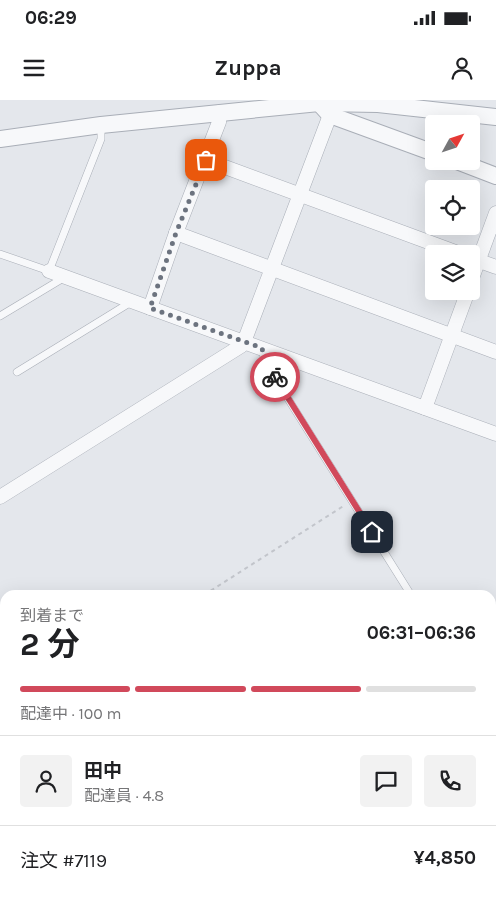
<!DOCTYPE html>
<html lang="ja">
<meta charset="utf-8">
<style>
:root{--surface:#fff;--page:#f2f2f2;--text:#202124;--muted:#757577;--line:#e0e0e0;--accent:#d1495b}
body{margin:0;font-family:Karla,"Noto Sans JP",sans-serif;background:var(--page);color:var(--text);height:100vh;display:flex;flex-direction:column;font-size:19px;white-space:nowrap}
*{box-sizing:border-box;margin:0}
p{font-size:16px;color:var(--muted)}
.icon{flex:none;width:28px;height:28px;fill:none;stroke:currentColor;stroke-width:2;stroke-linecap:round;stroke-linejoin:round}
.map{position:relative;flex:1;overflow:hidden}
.drawer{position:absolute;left:0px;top:490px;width:496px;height:310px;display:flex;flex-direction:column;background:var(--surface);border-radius:15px 15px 0 0;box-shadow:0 5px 20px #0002}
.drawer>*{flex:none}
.needle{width:32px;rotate:50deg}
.fabs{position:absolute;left:425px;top:15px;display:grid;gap:10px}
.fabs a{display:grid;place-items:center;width:55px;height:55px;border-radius:5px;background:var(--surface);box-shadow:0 5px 20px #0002;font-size:25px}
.pin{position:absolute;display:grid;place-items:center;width:42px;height:42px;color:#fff;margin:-21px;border-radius:10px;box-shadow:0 2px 8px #0006}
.courier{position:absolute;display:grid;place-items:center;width:50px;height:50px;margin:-25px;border:4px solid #d1495b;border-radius:50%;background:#fff;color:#222;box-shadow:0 1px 6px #0007}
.summary em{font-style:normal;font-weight:700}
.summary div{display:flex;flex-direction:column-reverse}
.summary{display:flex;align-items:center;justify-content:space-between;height:85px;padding:0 20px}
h1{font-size:32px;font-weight:700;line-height:38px}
.bar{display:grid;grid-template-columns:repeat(4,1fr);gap:8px 5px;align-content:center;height:60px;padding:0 20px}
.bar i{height:6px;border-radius:4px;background:var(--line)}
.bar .selected{background:var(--accent)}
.bar p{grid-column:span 4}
.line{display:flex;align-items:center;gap:12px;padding:0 20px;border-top:1px solid var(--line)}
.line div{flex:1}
.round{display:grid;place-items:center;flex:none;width:52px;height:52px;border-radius:5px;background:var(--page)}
.status{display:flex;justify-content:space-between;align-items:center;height:35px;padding:0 25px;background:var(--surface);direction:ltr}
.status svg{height:14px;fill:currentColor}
header{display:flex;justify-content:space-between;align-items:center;height:65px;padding:0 20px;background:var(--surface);font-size:22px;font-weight:700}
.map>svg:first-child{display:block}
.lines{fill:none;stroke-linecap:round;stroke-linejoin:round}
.service-casing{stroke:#a9aeb7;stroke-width:8}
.minor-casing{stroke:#a9aeb7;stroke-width:15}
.tertiary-casing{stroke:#a9aeb7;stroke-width:18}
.path{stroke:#c2c5cb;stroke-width:2;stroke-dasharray:4 4;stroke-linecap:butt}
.service{stroke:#f7f8fa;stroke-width:7}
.minor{stroke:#f7f8fa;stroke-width:14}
.tertiary{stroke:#f7f8fa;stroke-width:16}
.done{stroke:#6c737f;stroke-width:5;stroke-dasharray:0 9}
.route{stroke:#d1495b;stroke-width:6}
</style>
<div class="status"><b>06:29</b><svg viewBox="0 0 49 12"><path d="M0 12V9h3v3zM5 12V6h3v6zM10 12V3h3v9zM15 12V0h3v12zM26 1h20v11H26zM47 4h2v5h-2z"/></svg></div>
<header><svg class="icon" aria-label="menu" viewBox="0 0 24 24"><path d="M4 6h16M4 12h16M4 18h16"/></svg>Zuppa<svg class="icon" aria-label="person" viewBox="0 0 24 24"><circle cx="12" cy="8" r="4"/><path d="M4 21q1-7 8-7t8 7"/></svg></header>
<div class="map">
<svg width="496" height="800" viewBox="0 0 496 800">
<rect width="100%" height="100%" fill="#e4e7ec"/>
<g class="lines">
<defs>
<g id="service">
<path d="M0,154L49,171L101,39V25"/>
<path d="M0,216L65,177"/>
<path d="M262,248L265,262L411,495"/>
<path d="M17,272L131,202"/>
<path d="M491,623L496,631"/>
<path d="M491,776L496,773"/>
<path d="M285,795L288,800"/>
<path d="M72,800L80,795"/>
<path d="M452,800L460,795"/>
</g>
<g id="minor">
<path d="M206,60L461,154"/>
<path d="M176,133L496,252"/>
<path d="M471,158L496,167"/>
<path d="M49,171L496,334"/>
<path d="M471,181L496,113"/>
<path d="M150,208L176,133L219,22L220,12"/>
<path d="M425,308L468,191"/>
<path d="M0,397L241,246L244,242L330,15"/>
<path d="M491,538L496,535"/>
<path d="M0,723L5,731"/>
<path d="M45,795L49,800"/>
<path d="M89,795L92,800"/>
<path d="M240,795L243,800"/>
</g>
<g id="tertiary">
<path d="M319,3L330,15L434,53"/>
<path d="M0,39L101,25L319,3L378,4L496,17"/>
<path d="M457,61L496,76"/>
</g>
</defs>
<use href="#service" class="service-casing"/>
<use href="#minor" class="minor-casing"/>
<use href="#tertiary" class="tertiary-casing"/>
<g class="path">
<path d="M204,495L345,405"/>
<path d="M0,622L5,619"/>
</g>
<use href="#service" class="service"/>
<use href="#minor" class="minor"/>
<use href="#tertiary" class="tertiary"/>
</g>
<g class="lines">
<path class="done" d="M206,60L176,133L150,208L262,248L265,262L275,277"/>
<path class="route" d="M275,277L372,432"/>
</g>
</svg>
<div class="fabs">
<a><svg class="needle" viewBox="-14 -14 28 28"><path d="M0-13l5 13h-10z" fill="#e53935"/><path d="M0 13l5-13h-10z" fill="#757577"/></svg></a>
<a><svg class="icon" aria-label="locate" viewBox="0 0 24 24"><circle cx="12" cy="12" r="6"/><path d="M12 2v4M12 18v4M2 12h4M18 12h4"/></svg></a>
<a><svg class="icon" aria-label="layers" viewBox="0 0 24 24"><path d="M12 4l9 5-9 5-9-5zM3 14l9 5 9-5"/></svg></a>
</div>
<div class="pin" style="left:206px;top:60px;background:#ea580c"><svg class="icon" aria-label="bag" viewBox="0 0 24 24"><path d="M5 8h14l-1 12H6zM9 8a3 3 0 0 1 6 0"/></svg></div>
<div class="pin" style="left:372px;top:432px;background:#1f2937"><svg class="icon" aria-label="home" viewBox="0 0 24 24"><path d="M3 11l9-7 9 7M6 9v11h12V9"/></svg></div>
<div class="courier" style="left:275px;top:277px"><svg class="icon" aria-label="bike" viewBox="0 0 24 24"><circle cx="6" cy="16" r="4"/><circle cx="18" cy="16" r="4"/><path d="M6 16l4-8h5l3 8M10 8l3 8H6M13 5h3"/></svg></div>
<section class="drawer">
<div class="summary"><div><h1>2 分</h1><p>到着まで</p></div><em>06:31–06:36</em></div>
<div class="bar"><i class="selected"></i><i class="selected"></i><i class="selected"></i><i></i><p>配達中 · 100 m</p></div>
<div class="line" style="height:90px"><a class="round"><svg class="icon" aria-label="person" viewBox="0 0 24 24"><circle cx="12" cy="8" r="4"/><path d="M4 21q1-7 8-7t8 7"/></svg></a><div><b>田中</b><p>配達員 · 4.8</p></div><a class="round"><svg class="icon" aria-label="chat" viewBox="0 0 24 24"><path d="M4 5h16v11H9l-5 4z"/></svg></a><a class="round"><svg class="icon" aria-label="phone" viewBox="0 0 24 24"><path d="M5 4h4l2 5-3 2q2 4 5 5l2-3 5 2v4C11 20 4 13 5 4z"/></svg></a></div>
<div class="line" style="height:65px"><div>注文 #7119</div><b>¥4,850</b></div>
</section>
</div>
